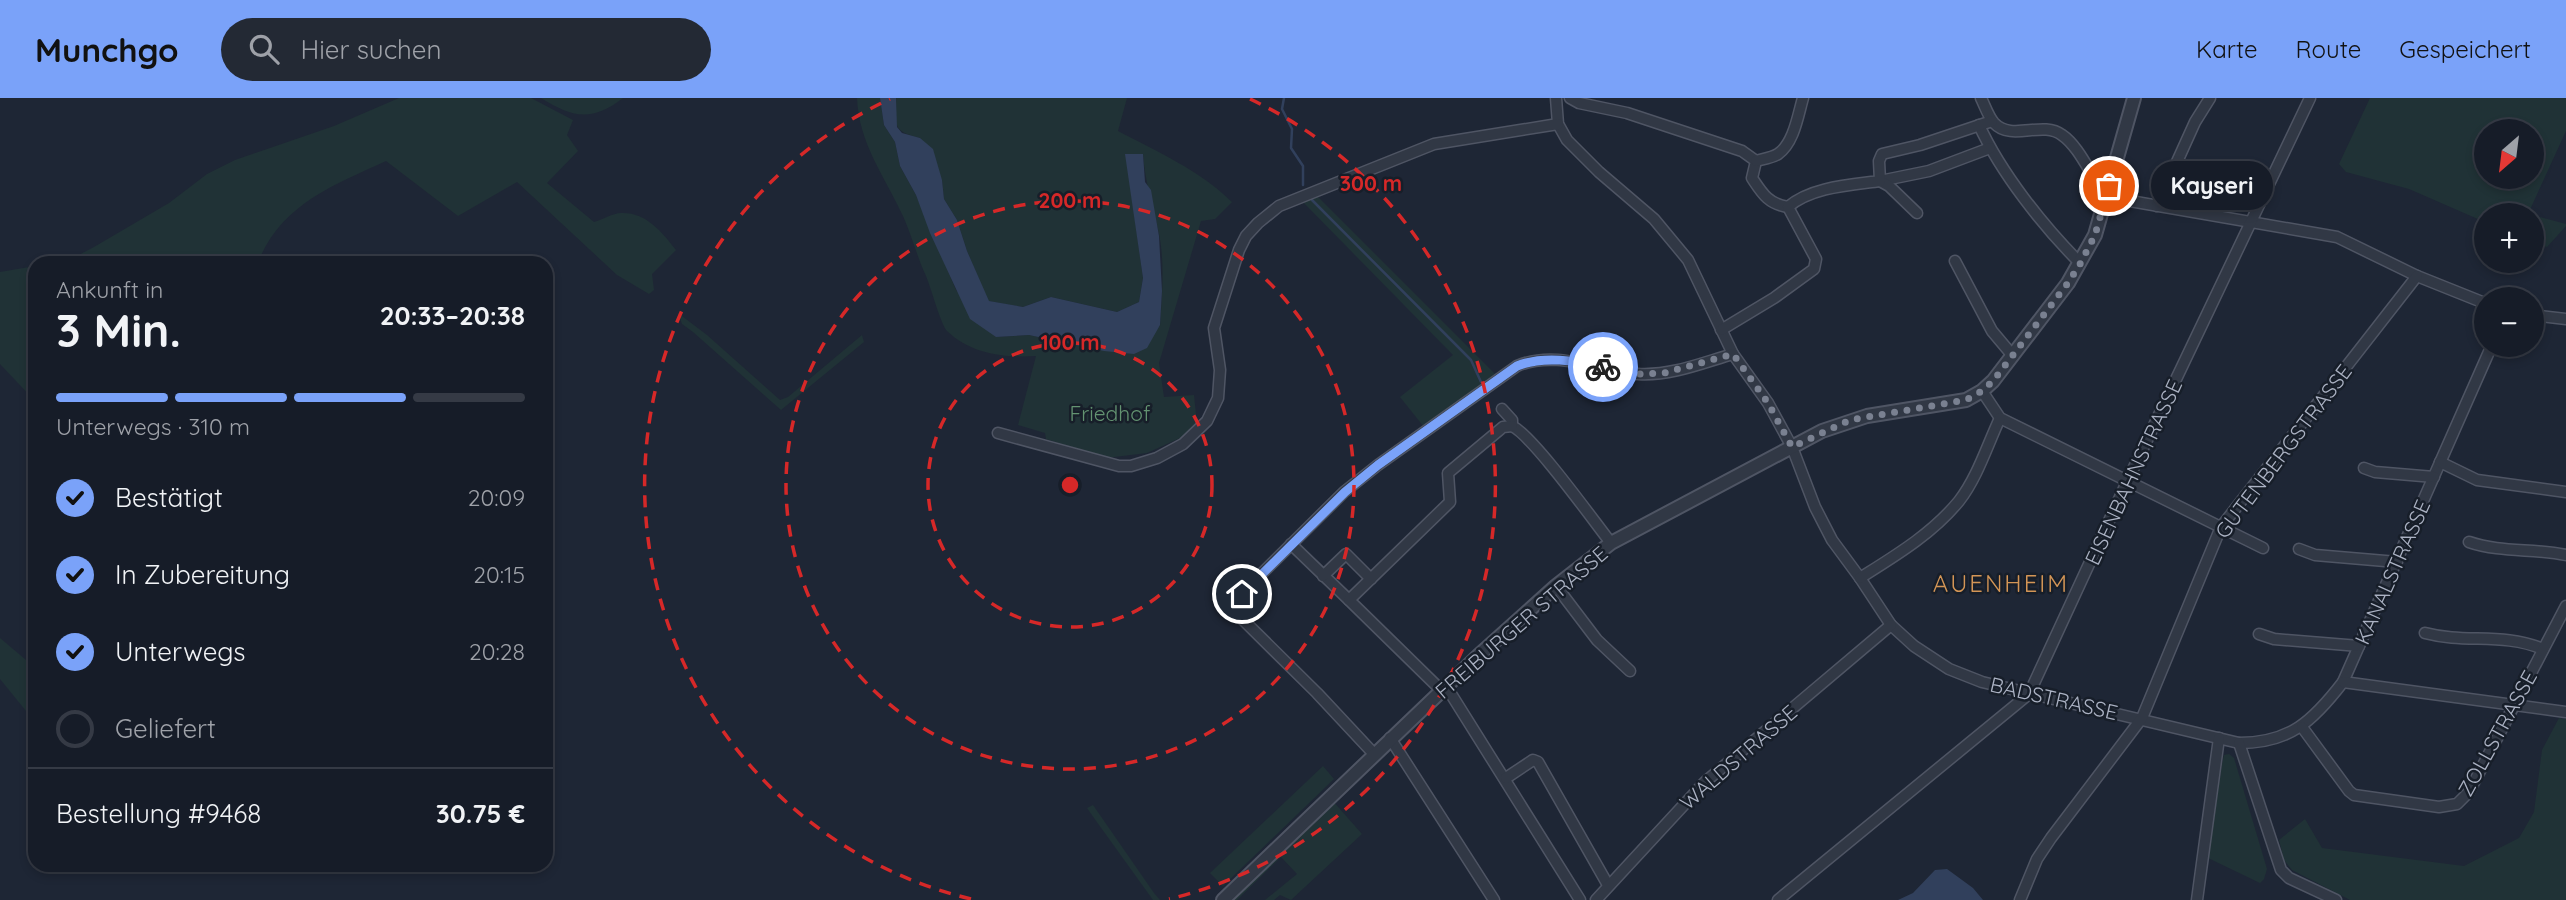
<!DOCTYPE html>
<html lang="de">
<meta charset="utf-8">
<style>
:root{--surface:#161c28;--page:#232934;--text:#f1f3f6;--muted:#9ea1a8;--line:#353a45;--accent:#7aa2f9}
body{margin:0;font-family:Quicksand,sans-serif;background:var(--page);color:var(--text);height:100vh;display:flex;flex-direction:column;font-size:26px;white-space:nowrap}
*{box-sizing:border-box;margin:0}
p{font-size:23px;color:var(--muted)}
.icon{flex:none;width:38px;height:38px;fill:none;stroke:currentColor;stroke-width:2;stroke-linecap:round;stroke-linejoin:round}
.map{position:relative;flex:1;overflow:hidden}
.sheet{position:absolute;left:28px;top:158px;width:525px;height:616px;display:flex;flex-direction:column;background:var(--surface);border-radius:21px;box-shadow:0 4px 10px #0003,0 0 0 2px var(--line)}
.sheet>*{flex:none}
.needle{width:46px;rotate:208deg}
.controls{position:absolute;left:2474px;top:21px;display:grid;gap:14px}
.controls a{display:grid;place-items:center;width:70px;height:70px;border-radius:50%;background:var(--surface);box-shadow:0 4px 10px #0003,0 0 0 2px var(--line);font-size:35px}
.pin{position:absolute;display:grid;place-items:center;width:60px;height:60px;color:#fff;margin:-30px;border:4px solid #fff;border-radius:50%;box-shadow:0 2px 7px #0007}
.courier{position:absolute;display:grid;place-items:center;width:70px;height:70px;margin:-35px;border:5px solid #7aa2f9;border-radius:50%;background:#fff;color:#222;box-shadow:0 2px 9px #0007}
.bubble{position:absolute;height:49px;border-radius:24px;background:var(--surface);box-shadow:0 4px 10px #0003,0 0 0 2px var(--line);font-size:23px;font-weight:700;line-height:49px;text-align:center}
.summary em{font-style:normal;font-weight:700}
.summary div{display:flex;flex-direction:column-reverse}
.summary{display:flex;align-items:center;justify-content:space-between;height:119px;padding:0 28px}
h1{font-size:46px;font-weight:700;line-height:52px}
.bar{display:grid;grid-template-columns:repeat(4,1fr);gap:10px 7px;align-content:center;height:84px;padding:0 28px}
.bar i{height:9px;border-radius:5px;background:var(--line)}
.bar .active{background:var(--accent)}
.bar p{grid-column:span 4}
.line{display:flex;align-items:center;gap:18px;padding:0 28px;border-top:2px solid var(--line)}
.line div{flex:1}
ol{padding:0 28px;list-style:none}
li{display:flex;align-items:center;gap:21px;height:77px}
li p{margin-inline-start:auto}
li .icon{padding:7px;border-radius:50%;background:var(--accent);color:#111;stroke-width:4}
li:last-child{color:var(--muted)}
li i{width:38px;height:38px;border:4px solid var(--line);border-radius:50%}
header{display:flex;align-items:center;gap:42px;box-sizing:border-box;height:98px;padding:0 35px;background:var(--accent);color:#111}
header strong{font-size:33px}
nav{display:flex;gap:38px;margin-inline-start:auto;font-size:24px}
.search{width:490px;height:63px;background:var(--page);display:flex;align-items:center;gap:18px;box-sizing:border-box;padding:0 24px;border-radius:38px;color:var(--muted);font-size:26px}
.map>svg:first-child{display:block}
.green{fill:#203236;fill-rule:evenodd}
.water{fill:#31405c}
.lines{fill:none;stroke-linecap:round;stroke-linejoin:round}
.stream{stroke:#31405c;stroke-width:2.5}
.minor-casing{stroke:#4f5564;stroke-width:13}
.tertiary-casing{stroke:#4f5564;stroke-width:16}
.minor{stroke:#313845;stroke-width:10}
.tertiary{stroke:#313845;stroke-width:12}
.done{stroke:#7a8191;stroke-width:7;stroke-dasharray:0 12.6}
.route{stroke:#7aa2f9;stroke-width:9}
.ring{fill:none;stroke:#d62828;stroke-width:3.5;stroke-dasharray:12 9}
.labels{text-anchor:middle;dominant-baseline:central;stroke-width:5;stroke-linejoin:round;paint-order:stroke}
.park-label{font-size:21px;fill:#639371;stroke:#171e29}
.street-label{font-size:21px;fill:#abb2c3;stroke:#171e29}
.quarter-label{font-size:24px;letter-spacing:2px;fill:#d39556;stroke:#171e29}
.centre{fill:#d62828;stroke:#171e29;stroke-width:3.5}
.ring-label{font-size:21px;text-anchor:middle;font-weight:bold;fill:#d62828;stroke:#171e29;stroke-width:5;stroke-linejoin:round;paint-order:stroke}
</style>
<header>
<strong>Munchgo</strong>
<div class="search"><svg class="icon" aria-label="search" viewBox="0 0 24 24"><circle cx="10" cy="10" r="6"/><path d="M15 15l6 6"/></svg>Hier suchen</div>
<nav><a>Karte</a><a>Route</a><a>Gespeichert</a></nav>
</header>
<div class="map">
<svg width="2566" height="802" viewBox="0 0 2566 802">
<rect width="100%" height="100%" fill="#1e2635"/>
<g class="green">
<path d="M399,0H531L573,22L567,37L578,53L547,85L594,124C602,122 613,115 621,115C646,114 662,134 676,152L652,176L654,192L649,196L617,177L517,84L458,118L386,63C332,88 282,106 258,164H51L73,160L94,149L169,105L207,76L235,62L334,28Z"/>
<path d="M541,0H623C592,24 573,20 541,0Z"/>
<path d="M857,0H880L884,27L895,44L900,68L916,97L956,192L996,239L1029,237L1056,242L1160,228C1162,198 1165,165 1159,136C1153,108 1145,84 1143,56L1126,57L1143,180L1139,204L1117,214L1051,199L1023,209L988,203L967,153L957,122L944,101L942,82L920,40C890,32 897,28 896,0H1127L1118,33C1158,54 1199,72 1232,104L1215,121L1201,123L1159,265L1164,299L1194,297L1197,326L1180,340L1147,355L1106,360L1046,341L1045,335L1018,327L1036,258C1004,260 971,256 947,233C941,227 931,190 926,178C917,159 912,138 903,118C884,77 859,46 857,0Z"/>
<path d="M2370,0H2566V33L2528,116L2532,117H2487V125L2409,91L2346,74L2339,66ZM2487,33H2532V79H2487Z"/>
<path d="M1316,97L1496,277L1424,329L1400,299L1453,257L1301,102Z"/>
<path d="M2532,117L2566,126V128L2547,149L2532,145Z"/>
<path d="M35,168V303L0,266V174Z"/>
<path d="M678,215L707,237L780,302L788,299L862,237L864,244L781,312L693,234L682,226Z"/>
<path d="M0,540L26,562L35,558V624L0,581Z"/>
<path d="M2559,620L2566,621V802H2350L2292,772L2284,762L2279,742L2305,721L2322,750L2464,768L2519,740L2534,714L2542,652Z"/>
<path d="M2229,656L2234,660L2267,771L2264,781L2260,785L2208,760L2222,666L2224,657Z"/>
<path d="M1323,668L1334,681L1223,788L1210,775Z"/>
<path d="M1332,702L1362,736L1291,802L1280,797L1274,802H1265L1297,776L1281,759L1237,802H1229Z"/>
<path d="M1093,707L1154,795L1160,802H1153L1094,720L1087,710Z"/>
</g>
<g class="water">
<path d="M880,0H896L897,29L902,35L920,40L933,51L942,82L944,101L957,122L967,153L989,203L1023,209L1051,199L1117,214L1139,204L1143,180L1125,56H1143L1145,84L1151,92L1159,138L1162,193L1160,227L1147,250L1134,256L1104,253L1029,237L996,239L970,221L930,135L916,97L900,68L895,44L884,27Z"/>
<path d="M1947,771L1973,790L1983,802H1898L1913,795L1935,772Z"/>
</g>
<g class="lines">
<g class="stream">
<path d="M1284,0L1282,11L1292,31L1291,50L1303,68V87"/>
<path d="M1312,102L1471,262L1481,284"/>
</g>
<defs>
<g id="minor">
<path d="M1556,0L1558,26L1567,42L1599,74L1654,121L1688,162L1733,256L1768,305L1792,349L1815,409L1832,442L1860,480L1891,527L1914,548L1949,571L1982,584L2239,645C2290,645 2313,623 2343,584L2492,247"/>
<path d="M1570,0L1579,5L1627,15L1742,53L1756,63L1752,80C1762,95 1768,106 1788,109"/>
<path d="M1981,0C1985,8 1988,18 1994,25C2012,44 2042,22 2062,37C2077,47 2088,71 2098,86L2110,88"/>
<path d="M1979,27C2001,75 2043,128 2080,165"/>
<path d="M1756,63C1763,61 1772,60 1778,56C1794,45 1798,17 1803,0"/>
<path d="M1880,83L1929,73L1990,50"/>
<path d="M1880,83L1889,88L1917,115"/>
<path d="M2107,97L2130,103L2337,139L2417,178L2487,206"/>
<path d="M2157,108L2195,24L2210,0"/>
<path d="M1955,163L1992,233L2013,258"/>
<path d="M2532,217L2566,221"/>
<path d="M1721,232L1774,200L1814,171L1816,161L1788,109C1811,89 1850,87 1880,83L1879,63L1882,56L1920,47L1992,23"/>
<path d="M1982,293L2000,320L2263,450"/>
<path d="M1502,311L1512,322V328C1533,338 1593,422 1611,445"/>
<path d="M998,335L1119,368H1131L1157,360L1183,346L1207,323L1218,300L1220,272L1214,230L1239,152L1246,138L1258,125L1279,108L1434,46L1558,26"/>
<path d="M2440,364L2477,382L2566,394"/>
<path d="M2364,370L2375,374L2434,379"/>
<path d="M2469,444C2501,455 2534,450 2566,457"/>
<path d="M1291,446L1349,502"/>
<path d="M2299,451L2315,457L2397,464"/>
<path d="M1323,478L1346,456L1371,481"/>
<path d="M1860,480C1895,458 1932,436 1959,403C1977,380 1987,348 2000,320"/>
<path d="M1556,488L1597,542L1630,573"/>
<path d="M2425,535C2466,546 2502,534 2543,551"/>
<path d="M2259,536L2274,541L2359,548"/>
<path d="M2343,584L2566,614"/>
<path d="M1446,588L1580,802"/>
<path d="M1441,592L1349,502L1450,404L1448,375L1503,329L1512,328"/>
<path d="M2302,629L2349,693L2354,697L2439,709L2457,706L2469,694L2566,508"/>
<path d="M1390,640L1494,802"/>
<path d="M2239,645L2281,772L2289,780L2336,802"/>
<path d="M1374,656L1317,595L1229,508L1344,394L1378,367L1517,268C1557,251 1597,273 1638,276C1671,278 1702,265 1733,256"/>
<path d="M1506,680L1533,662L1538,664L1608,787"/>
<path d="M1596,802L1705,684L1891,527"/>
<path d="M1778,802L2029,596L2127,384L2310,0"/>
<path d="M2020,802L2037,761L2051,740L2142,620L2221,429L2417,178"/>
<path d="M2197,802L2219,640"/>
</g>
<path id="tertiary" d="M1223,802L1478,558L1556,488L1611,445L1822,333L1867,318L1966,302L1982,293L1993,283L2068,185L2095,137L2134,0"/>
</defs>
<use href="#minor" class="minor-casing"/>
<use href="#tertiary" class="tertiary-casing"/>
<use href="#minor" class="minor"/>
<use href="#tertiary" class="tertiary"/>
</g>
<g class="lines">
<path class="done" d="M1603,269L1637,276L1664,275L1733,256L1768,305L1792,349L1850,322L1966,302L1982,293L1993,283L2068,185L2080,166L2095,137L2109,88"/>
<path class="route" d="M1242,496L1345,394L1378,367L1517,268C1544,257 1575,263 1603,269"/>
</g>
<g class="ring">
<circle cx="1070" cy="387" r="142"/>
<circle cx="1070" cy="387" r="284"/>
<path d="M971 801A426 426 0 0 1 890 1M1250 1A426 426 0 0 1 1169 801"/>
</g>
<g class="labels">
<g class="park-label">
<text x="1110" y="315">Friedhof</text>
</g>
<g class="street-label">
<text transform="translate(2283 353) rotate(-53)">GUTENBERGSTRASSE</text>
<text transform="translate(2133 374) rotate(-65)">EISENBAHNSTRASSE</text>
<text transform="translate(2392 474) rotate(-66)">KANALSTRASSE</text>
<text transform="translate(1521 524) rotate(-41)">FREIBURGER STRASSE</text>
<text transform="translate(2054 600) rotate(13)">BADSTRASSE</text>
<text transform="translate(2497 635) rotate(-61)">ZOLLSTRASSE</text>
<text transform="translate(1738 659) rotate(-41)">WALDSTRASSE</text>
</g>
<g class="quarter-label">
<text x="2001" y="485">AUENHEIM</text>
</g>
</g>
<circle cx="1070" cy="387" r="10" class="centre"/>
<g class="ring-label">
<text x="1371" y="93">300 m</text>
<text x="1070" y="110">200 m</text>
<text x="1070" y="252">100 m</text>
</g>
</svg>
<div class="controls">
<a><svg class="needle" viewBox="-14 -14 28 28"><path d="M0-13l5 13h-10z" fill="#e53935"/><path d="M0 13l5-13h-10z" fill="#9ea1a8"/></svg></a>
<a>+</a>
<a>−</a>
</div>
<div class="pin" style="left:2109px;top:88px;background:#ea580c"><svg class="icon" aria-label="bag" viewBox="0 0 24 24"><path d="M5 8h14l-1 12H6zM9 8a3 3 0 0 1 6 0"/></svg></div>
<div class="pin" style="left:1242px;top:496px;background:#1f2937"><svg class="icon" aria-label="home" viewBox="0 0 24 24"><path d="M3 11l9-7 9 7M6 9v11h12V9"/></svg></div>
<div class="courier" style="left:1603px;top:269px"><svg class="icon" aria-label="bike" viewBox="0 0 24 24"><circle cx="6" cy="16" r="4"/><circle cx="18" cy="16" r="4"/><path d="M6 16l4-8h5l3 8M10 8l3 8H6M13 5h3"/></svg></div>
<div class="bubble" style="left:2151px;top:63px;width:122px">Kayseri</div>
<section class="sheet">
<div class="summary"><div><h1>3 Min.</h1><p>Ankunft in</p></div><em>20:33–20:38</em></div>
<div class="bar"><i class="active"></i><i class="active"></i><i class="active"></i><i></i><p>Unterwegs · 310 m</p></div>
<ol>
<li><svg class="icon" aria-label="check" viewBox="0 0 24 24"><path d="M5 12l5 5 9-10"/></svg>Bestätigt<p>20:09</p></li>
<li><svg class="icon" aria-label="check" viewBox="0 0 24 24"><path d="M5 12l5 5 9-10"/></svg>In Zubereitung<p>20:15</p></li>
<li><svg class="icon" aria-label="check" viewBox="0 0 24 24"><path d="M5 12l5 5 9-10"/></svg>Unterwegs<p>20:28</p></li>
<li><i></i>Geliefert</li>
</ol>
<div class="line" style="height:91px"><div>Bestellung #9468</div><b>30.75 €</b></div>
</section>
</div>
